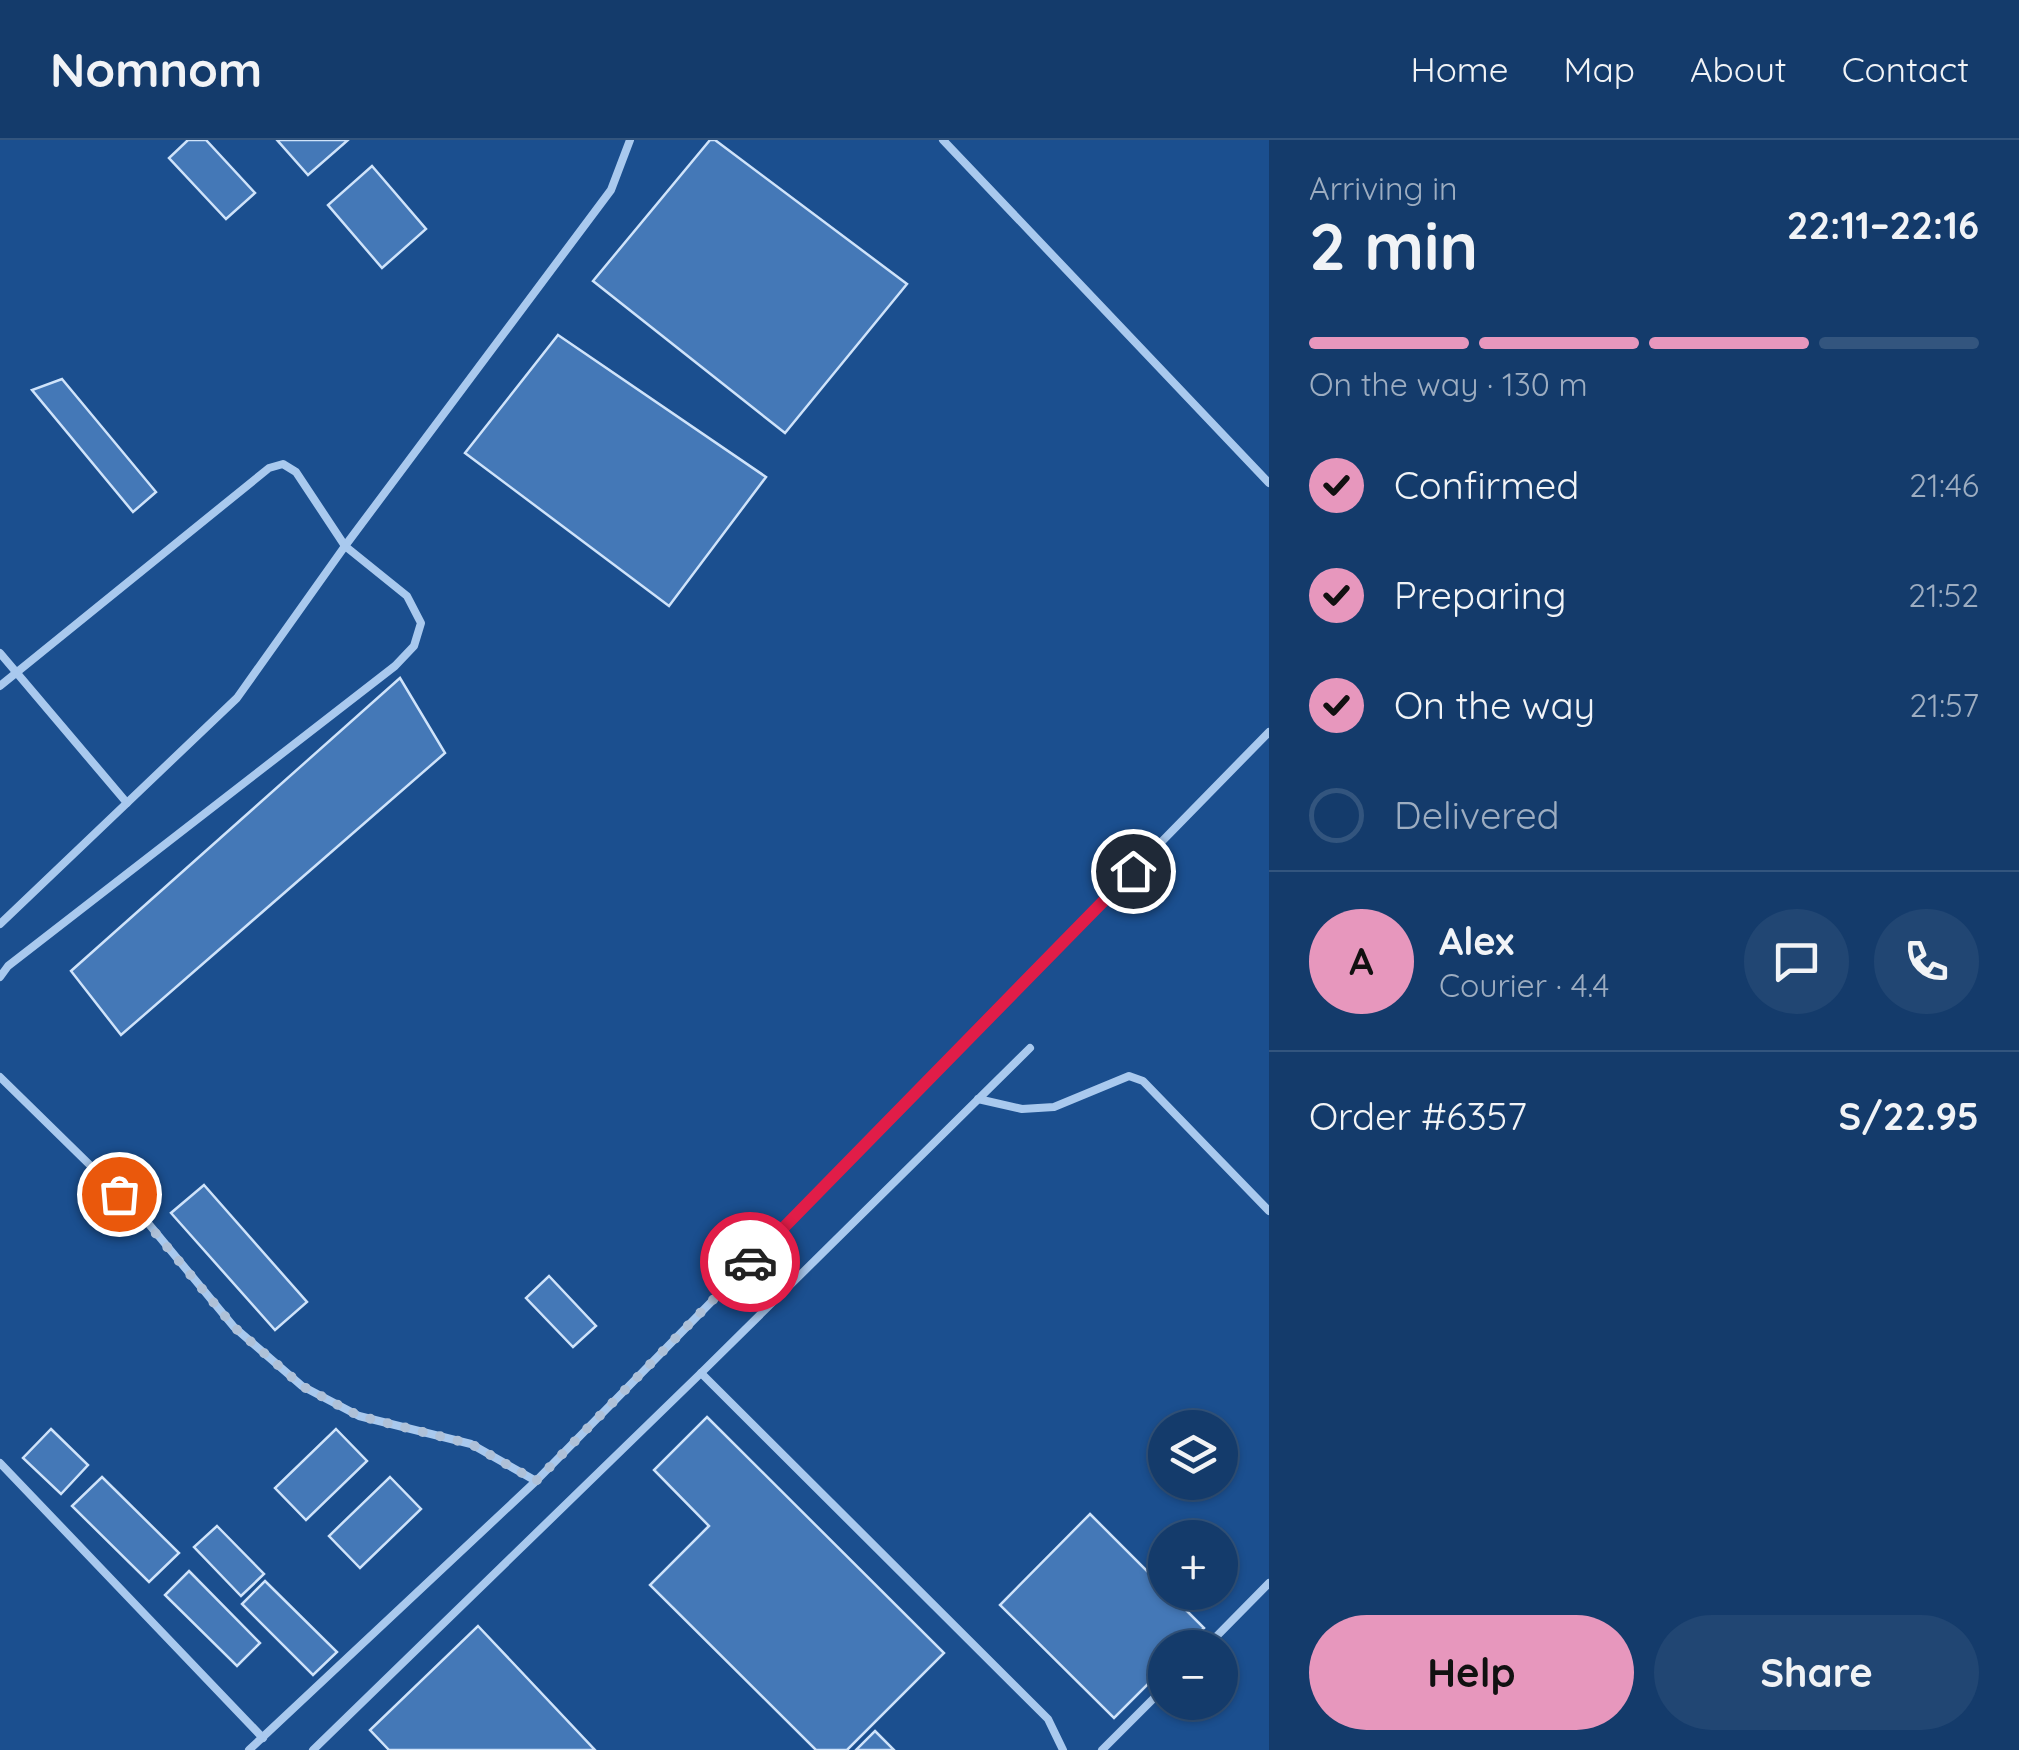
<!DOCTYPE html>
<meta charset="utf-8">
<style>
:root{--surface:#143b6b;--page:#214673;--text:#f1f3f6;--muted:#9dadc1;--line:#33557e;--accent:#e797bd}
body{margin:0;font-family:Quicksand,sans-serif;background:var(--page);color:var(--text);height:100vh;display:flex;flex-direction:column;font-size:38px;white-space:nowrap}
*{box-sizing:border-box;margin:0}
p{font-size:32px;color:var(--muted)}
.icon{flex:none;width:55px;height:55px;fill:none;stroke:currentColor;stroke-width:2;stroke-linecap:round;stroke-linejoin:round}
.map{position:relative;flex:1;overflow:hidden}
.side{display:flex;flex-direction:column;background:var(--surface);width:750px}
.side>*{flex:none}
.tools{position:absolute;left:1148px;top:1270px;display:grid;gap:20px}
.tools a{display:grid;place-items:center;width:90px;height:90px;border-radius:50%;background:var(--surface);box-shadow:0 2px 8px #0004,0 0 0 2px var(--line);font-size:50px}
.pin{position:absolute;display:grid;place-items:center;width:85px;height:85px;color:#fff;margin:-42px;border:5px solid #fff;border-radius:50%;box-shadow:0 2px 10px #0007}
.courier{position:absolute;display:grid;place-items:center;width:100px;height:100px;margin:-50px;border:8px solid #e11d48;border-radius:50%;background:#fff;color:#222;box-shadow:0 2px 12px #0007}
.head em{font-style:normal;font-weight:700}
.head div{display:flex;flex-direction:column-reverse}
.head{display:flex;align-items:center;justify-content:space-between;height:170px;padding:0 40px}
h1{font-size:65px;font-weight:700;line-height:75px}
.bar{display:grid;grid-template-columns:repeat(4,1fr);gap:15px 10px;align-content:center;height:120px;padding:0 40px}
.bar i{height:12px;border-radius:8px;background:var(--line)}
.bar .selected{background:var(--accent)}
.bar p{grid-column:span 4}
.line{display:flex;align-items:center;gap:25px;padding:0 40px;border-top:2px solid var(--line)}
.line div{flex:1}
.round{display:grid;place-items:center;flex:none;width:105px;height:105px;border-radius:52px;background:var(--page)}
ol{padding:0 40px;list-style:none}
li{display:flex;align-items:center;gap:30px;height:110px}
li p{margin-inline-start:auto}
li .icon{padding:10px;border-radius:50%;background:var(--accent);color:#111;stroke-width:4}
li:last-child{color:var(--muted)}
li i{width:55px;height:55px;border:5px solid var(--line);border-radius:50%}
.button{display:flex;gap:20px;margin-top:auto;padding:20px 40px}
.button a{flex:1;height:115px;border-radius:60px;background:var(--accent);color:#111;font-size:40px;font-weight:700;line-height:115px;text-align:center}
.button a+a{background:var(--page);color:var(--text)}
header{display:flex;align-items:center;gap:60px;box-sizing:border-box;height:140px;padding:0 50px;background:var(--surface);border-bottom:2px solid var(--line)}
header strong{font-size:48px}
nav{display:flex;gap:55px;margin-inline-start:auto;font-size:35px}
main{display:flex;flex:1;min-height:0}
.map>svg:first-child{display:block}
.building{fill:#4478b7;stroke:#cfe3fa;stroke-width:2.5}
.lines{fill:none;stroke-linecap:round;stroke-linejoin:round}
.lane{stroke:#a9c9ee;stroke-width:8}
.done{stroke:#afc1d8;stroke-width:10;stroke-dasharray:0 18}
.route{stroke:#e11d48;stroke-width:12}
</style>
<header>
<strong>Nomnom</strong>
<nav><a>Home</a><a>Map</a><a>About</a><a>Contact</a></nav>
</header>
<main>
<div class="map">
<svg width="1269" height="1610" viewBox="0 0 1269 1610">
<rect width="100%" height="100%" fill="#1b4f8f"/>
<g class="building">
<path d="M188,0H206L255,53L226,79L169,18Z"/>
<path d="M277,0H348L308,35Z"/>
<path d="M710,0H715L907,144L785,293L593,141Z"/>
<path d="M372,26L426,89L382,128L328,65Z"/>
<path d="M558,195L766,337L669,466L465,313Z"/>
<path d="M62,239L156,352L133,372L32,250Z"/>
<path d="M400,538L445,613L121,895L71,831Z"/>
<path d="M204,1045L307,1162L275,1190L171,1073Z"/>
<path d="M549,1136L596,1186L573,1207L526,1158Z"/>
<path d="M707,1277L944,1513L847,1610H816L650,1445L709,1386L654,1330Z"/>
<path d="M51,1289L88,1325L61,1354L23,1318Z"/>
<path d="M336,1289L367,1321L306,1380L275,1348Z"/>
<path d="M102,1337L179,1413L149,1442L72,1366Z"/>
<path d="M390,1337L421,1369L360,1428L329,1396Z"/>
<path d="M1090,1374L1204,1488L1184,1508H1165V1527L1114,1578L1000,1465Z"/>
<path d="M217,1386L264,1434L241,1456L194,1407Z"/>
<path d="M189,1431L260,1503L237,1526L165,1455Z"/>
<path d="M265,1441L337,1512L313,1535L242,1464Z"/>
<path d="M478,1486L595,1610H389L370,1590Z"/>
<path d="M875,1591L894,1610H856Z"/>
</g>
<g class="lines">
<g class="lane">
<path d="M943,0L1269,343"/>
<path d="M0,513L127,663"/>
<path d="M0,546L269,328L283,324L296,332L345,406L407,456L421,483L414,506L395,526L8,826L0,837"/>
<path d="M0,784L237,558L345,406L611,50L630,0"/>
<path d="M0,937L143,1077L234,1187L302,1246L359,1276L471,1304L536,1341"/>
<path d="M978,959L1022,969L1054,967L1129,936L1143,941L1269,1071"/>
<path d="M701,1233L1048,1579L1063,1610"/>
<path d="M0,1323L263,1598"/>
<path d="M1205,1508L1269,1443"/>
<path d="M249,1610L536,1341L1269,592"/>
<path d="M313,1610L701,1233L1030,908"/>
<path d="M1102,1610L1165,1547"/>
</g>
</g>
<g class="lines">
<path class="done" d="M119,1054L142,1077L234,1187L302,1246L359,1276L471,1304L536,1341L750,1122"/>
<path class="route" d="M750,1122L1133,731"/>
</g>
</svg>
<div class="tools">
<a><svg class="icon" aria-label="layers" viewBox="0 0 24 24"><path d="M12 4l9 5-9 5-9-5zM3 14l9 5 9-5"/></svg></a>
<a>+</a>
<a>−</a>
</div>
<div class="pin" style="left:119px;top:1054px;background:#ea580c"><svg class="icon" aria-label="bag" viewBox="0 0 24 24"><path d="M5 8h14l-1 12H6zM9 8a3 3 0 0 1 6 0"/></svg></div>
<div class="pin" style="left:1133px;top:731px;background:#1f2937"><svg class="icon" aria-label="home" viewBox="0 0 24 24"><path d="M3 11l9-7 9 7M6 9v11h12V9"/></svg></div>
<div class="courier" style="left:750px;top:1122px"><svg class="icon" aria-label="car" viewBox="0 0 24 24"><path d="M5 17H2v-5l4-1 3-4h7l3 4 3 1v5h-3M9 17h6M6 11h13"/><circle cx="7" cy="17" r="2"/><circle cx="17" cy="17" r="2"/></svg></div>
</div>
<section class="side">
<div class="head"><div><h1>2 min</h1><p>Arriving in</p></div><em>22:11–22:16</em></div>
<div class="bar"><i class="selected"></i><i class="selected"></i><i class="selected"></i><i></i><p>On the way · 130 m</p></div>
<ol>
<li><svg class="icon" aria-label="check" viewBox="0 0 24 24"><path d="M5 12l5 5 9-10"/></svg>Confirmed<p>21:46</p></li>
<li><svg class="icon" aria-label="check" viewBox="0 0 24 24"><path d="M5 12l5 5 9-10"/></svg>Preparing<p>21:52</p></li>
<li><svg class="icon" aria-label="check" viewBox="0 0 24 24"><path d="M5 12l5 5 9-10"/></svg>On the way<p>21:57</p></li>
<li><i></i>Delivered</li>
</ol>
<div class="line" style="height:180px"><b class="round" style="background:var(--accent);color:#111">A</b><div><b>Alex</b><p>Courier · 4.4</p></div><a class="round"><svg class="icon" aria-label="chat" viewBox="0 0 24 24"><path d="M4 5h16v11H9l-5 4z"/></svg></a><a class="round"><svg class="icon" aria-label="phone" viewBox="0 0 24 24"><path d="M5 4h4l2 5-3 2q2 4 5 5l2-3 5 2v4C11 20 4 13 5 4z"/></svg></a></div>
<div class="line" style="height:130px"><div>Order #6357</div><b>S/22.95</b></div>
<div class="button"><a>Help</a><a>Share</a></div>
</section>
</main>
